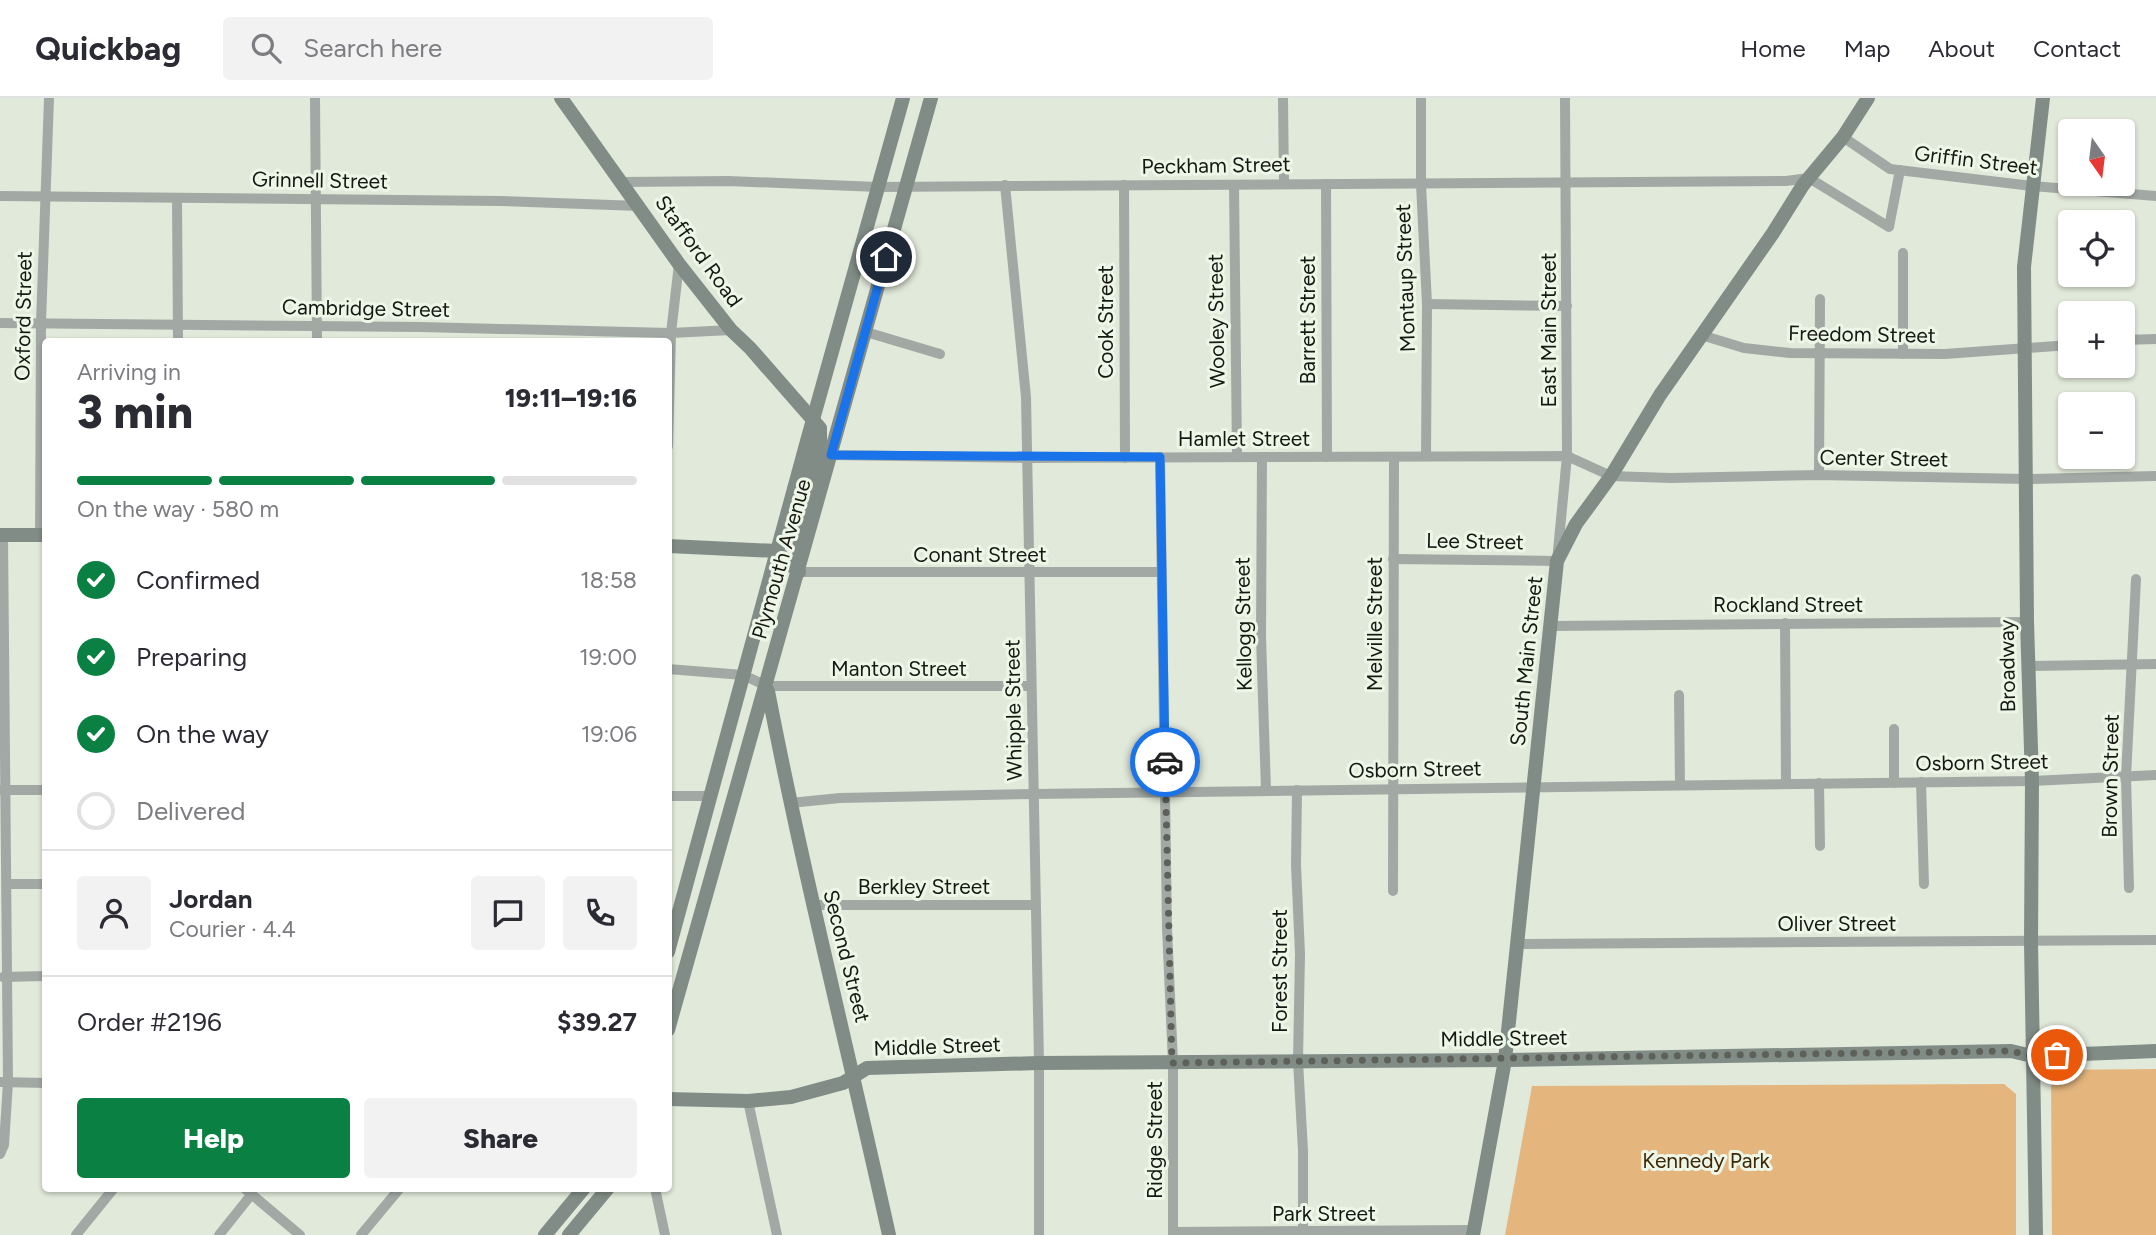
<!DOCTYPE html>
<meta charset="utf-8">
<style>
:root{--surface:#fff;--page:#f2f2f3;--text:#2b2b33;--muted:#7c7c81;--line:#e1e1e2;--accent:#0b8043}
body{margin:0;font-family:Figtree,sans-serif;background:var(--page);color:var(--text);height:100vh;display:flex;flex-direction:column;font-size:26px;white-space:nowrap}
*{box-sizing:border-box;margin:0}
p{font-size:23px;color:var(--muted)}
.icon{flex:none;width:38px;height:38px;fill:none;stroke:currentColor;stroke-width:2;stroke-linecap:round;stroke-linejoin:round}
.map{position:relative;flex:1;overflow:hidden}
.panel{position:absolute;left:42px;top:240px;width:630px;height:854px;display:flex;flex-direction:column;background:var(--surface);border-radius:7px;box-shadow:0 2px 5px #0004}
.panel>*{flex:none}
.needle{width:46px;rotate:166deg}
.controls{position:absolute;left:2058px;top:21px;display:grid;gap:14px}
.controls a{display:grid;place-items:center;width:77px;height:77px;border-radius:7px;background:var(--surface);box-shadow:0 2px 5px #0004;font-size:35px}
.pin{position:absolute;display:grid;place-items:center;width:60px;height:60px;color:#fff;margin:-30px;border:4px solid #fff;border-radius:50%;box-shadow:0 2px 7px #0007}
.courier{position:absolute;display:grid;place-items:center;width:70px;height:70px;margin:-35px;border:5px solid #1a73e8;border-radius:50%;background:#fff;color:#222;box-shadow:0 2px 9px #0007}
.overview em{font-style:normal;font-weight:800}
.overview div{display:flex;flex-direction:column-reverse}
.overview{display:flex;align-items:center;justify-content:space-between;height:119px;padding:0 35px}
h1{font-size:46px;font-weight:800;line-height:52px}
.bar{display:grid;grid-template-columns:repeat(4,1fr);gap:10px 7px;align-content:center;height:84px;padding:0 35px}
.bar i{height:9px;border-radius:5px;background:var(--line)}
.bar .on{background:var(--accent)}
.bar p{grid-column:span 4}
.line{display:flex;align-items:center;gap:18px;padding:0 35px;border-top:2px solid var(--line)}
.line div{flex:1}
.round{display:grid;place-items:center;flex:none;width:74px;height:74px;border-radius:7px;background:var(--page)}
ol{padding:0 35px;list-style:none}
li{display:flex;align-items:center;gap:21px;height:77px}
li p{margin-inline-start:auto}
li .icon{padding:7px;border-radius:50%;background:var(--accent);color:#fff;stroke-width:4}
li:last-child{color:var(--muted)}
li i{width:38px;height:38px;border:4px solid var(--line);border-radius:50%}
.button{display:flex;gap:14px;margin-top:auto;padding:14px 35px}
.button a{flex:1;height:80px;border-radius:7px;background:var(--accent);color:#fff;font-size:28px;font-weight:800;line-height:80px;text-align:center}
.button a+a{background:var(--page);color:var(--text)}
header{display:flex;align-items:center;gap:42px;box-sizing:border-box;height:98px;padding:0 35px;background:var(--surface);border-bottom:2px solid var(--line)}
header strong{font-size:33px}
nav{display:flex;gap:38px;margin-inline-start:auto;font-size:24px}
.search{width:490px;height:63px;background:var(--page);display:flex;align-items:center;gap:18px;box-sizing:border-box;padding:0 24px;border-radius:7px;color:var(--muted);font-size:26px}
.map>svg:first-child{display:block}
.green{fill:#e4b67e}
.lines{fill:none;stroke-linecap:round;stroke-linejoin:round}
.street{stroke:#a2a9a5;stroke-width:10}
.secondary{stroke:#828c86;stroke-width:14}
.done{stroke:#5d6159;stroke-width:7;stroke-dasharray:0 12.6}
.route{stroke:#1a73e8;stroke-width:9}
.labels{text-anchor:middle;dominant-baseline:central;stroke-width:6;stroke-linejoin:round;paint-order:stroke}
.street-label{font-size:21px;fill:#161813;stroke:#eef6e7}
.park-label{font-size:21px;fill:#3e2705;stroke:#eef6e7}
</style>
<header>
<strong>Quickbag</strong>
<div class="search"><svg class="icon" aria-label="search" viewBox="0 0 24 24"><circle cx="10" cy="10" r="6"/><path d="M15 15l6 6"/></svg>Search here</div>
<nav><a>Home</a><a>Map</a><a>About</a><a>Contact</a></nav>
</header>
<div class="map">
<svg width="2156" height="1137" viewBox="0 0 2156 1137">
<rect width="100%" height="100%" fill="#e1e9da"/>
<g class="green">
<path d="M2156,971V1137H2052L2051,972Z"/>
<path d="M2004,986L2016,996V1137H1505L1532,988Z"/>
</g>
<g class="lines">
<g class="street">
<path d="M315,0L317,243"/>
<path d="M1283,0L1284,86"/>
<path d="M1421,0V86L1427,206L1426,358"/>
<path d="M1843,39L1890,71L2032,88L2156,98"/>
<path d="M623,84L728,83L878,89L1786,83L1809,80L1889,129L1900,72"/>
<path d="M1326,86L1327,359"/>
<path d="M1005,87L1026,299L1039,965V1137"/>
<path d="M1124,87L1125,360"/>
<path d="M1234,87L1237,359"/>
<path d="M0,98L500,103L639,108"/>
<path d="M177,100L178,243"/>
<path d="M1903,155V256"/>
<path d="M1427,206L1567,208"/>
<path d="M0,225L420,229L671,235L731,232"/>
<path d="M866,234L940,256"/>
<path d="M1701,237L1744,250L1790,255L1945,256L2070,247"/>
<path d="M2123,242L2156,241"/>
<path d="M668,348L671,235L679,166"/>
<path d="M831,357L1027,360L1567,358L1611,378L1671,380L1819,377L2027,381L2156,378"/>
<path d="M1160,359L1167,830L1173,965V1137"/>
<path d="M1262,359L1261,539L1266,692"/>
<path d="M1819,377L1820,201"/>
<path d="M40,437L41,225L49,0"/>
<path d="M1393,461L1557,463L1567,358L1565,0"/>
<path d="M799,474H1161"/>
<path d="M1785,525L1786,686"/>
<path d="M1550,528L2027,524"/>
<path d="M2028,568L2156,566"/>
<path d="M668,571L743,577L767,588H1031"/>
<path d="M1679,597L1680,687"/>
<path d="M1894,631V685"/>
<path d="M1921,684L1924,786"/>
<path d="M1819,685L1820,748"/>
<path d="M0,692H46"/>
<path d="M1297,692L1296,767L1300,856L1298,963L1303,1053V1137"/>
<path d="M668,698H711"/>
<path d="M790,705L840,700L1033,696L2032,683L2156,677"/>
<path d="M7,786H46"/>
<path d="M2129,790L2126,679L2136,481"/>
<path d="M1393,793L1394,359"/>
<path d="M813,807H1035"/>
<path d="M1518,846L2156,842"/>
<path d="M3,879L46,878"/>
<path d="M0,984L46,985"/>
<path d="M748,1003L777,1137"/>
<path d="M0,1056L4,1047L8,984L3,437"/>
<path d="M244,1090L300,1137"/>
<path d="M655,1090L665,1137"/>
<path d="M1173,1134L1473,1132"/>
<path d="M76,1137L114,1090"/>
<path d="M219,1137L251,1097"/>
<path d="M361,1137L400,1090"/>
</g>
<g class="secondary">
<path d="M561,0L679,166L731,232L750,250L820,330V344L801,411L799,459"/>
<path d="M0,437H46"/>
<path d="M668,448L776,453L799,474"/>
<path d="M768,593C803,775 849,955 889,1137"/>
<path d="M668,854L807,343L903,0"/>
<path d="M668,932L931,0"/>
<path d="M668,1001L748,1003L791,999L843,985L867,970L1039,965L1505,962L2011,953L2032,958L2156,953"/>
<path d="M545,1137L584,1090"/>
<path d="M569,1137L608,1090"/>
<path d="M1473,1137L1505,962L1557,463L1576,426L1611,378L1660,297L1773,135L1803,87L1843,39L1868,0"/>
<path d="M2036,1137L2031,844L2032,683L2027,524L2024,169L2043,0"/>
</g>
</g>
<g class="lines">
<path class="done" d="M1165,664L1172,965L2011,953L2032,958L2057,957"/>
<path class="route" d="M886,159L831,357L1160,359L1165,664"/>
</g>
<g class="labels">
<g class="street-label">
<text transform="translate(1976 62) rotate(7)">Griffin Street</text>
<text transform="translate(1216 67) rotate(-1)">Peckham Street</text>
<text transform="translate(320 82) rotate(1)">Grinnell Street</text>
<text transform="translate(699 153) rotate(54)">Stafford Road</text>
<text transform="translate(1405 180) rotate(-92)">Montaup Street</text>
<text transform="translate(366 210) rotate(1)">Cambridge Street</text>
<text transform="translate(23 218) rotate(-89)">Oxford Street</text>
<text transform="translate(1307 222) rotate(-90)">Barrett Street</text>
<text transform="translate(1216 223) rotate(-91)">Wooley Street</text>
<text transform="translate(1105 224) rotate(-90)">Cook Street</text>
<text transform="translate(1548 232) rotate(-90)">East Main Street</text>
<text transform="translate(1862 236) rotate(1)">Freedom Street</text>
<text x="1244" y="340">Hamlet Street</text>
<text transform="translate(1884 360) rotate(1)">Center Street</text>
<text transform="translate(1475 443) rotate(1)">Lee Street</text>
<text x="980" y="456">Conant Street</text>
<text transform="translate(781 461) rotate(-74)">Plymouth Avenue</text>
<text x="1788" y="506">Rockland Street</text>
<text transform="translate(1243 526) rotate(-91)">Kellogg Street</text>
<text transform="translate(1374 526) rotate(-90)">Melville Street</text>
<text transform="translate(1526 563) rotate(-84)">South Main Street</text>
<text transform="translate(2007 568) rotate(-91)">Broadway</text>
<text x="899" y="570">Manton Street</text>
<text transform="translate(1013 612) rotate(-91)">Whipple Street</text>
<text transform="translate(1982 664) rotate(-1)">Osborn Street</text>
<text transform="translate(1415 671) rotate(-1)">Osborn Street</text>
<text transform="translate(2110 678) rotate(-89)">Brown Street</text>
<text x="924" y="788">Berkley Street</text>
<text x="1837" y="825">Oliver Street</text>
<text transform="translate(847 858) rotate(76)">Second Street</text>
<text transform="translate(1279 873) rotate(-90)">Forest Street</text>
<text transform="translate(1504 940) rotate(-1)">Middle Street</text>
<text transform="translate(937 948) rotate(-2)">Middle Street</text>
<text transform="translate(1154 1042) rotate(-90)">Ridge Street</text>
<text x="1324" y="1115">Park Street</text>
</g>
<g class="park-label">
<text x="1706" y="1062">Kennedy Park</text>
</g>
</g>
</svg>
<div class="controls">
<a><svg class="needle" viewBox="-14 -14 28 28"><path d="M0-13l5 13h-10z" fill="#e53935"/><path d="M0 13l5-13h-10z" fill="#7c7c81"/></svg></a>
<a><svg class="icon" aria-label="locate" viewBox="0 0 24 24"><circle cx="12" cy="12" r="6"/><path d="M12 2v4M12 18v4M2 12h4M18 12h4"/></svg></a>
<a>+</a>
<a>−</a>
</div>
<div class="pin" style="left:2057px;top:957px;background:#ea580c"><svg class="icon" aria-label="bag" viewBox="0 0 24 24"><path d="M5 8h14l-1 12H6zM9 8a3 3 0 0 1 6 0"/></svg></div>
<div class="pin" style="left:886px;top:159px;background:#1f2937"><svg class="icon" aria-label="home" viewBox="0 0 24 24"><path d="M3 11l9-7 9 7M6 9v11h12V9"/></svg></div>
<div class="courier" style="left:1165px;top:664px"><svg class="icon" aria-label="car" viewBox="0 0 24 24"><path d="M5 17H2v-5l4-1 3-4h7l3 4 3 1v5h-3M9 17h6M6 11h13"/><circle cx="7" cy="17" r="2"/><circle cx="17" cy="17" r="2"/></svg></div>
<section class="panel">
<div class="overview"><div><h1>3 min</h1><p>Arriving in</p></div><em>19:11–19:16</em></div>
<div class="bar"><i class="on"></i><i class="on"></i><i class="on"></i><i></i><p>On the way · 580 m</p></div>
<ol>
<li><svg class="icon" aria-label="check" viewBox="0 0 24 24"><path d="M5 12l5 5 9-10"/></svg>Confirmed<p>18:58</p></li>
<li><svg class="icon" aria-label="check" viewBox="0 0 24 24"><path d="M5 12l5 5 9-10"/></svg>Preparing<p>19:00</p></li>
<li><svg class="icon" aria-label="check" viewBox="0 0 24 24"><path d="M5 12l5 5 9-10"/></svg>On the way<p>19:06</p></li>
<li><i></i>Delivered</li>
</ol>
<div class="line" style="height:126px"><a class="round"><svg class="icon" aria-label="person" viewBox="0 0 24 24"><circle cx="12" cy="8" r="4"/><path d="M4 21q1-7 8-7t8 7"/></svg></a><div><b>Jordan</b><p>Courier · 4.4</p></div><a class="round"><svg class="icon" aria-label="chat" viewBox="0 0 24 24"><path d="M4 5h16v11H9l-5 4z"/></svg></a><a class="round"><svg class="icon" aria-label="phone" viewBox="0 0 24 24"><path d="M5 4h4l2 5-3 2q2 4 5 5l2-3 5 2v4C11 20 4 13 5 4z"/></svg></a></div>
<div class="line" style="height:91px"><div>Order #2196</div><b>$39.27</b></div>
<div class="button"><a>Help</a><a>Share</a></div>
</section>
</div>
